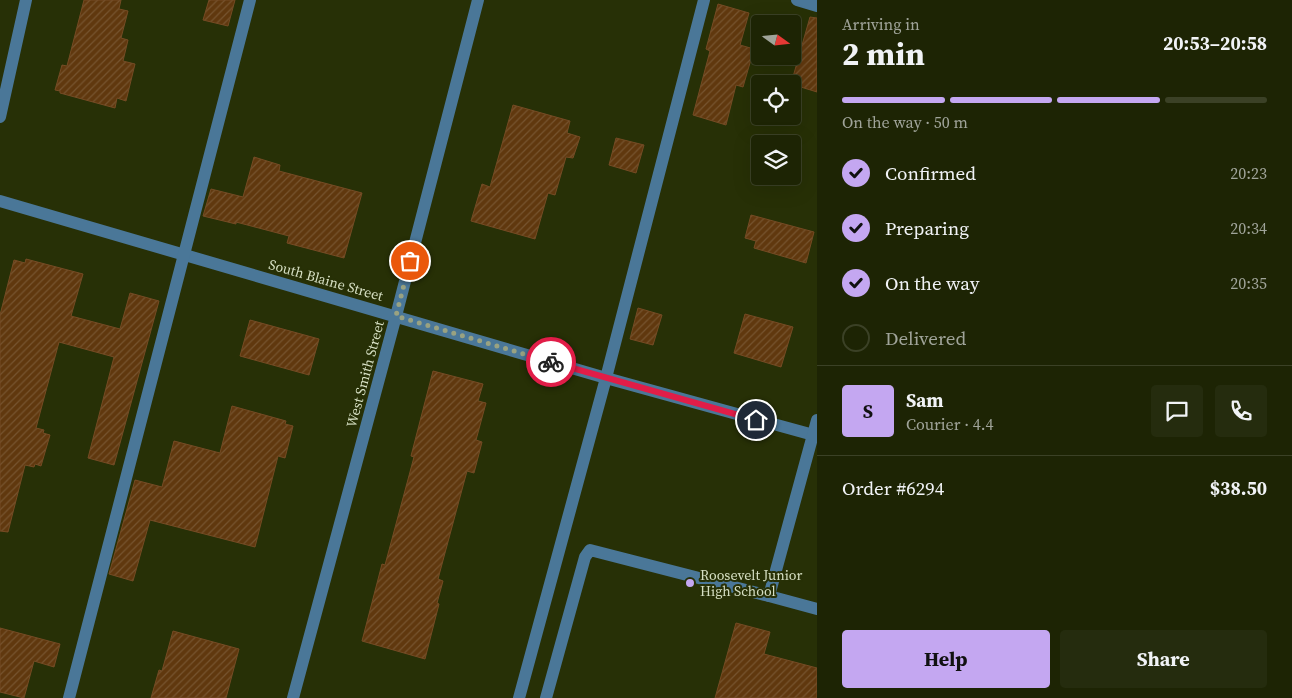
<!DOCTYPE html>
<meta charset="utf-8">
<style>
:root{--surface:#1d2404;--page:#252c0e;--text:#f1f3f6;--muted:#a0a49a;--line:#3b4126;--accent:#c4a7f1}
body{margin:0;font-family:"Source Serif 4",serif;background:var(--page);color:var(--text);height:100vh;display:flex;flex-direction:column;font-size:19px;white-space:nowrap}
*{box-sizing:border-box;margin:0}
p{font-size:16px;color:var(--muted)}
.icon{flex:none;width:28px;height:28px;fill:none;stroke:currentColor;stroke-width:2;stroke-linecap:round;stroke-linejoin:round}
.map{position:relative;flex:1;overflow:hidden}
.drawer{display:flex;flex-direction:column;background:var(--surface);width:475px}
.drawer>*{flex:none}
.needle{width:32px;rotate:105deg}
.tools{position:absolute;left:751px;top:15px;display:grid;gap:10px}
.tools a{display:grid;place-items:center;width:50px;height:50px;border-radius:5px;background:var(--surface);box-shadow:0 5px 20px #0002,0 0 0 1px var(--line);font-size:25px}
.pin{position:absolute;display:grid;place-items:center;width:42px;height:42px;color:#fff;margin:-21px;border:2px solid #fff;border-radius:50%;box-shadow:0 1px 5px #0007}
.courier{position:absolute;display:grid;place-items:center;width:50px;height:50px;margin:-25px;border:4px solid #e11d48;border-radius:50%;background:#fff;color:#222;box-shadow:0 1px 6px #0007}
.head em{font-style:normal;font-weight:700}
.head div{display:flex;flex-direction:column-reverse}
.head{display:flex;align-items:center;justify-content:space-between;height:85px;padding:0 25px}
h1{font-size:32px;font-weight:700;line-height:38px}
.bar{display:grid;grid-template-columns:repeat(4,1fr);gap:8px 5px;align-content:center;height:60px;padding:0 25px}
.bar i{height:6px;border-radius:4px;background:var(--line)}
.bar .active{background:var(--accent)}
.bar p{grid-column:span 4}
.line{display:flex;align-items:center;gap:12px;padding:0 25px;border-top:1px solid var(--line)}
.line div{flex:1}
.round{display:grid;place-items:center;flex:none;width:52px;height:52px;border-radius:5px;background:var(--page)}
ol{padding:0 25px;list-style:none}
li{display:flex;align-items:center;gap:15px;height:55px}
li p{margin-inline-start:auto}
li .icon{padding:5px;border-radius:50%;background:var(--accent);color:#111;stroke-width:4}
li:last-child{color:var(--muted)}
li i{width:28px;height:28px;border:2px solid var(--line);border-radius:50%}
.cta{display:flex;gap:10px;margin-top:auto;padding:10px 25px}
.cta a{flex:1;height:58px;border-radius:5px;background:var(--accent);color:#111;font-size:20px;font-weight:700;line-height:58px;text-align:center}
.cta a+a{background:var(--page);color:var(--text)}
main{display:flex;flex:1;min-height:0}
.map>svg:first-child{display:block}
.building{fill:url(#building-hatch);stroke:#754b24}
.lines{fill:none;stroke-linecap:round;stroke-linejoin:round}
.minor{stroke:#4a7798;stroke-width:12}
.done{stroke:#99a281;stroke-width:5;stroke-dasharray:0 9}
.route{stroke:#e11d48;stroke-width:6}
.poi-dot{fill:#c4a7f1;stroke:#273006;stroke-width:2}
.labels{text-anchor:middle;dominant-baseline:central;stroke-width:4;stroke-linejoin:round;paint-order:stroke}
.street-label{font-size:14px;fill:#d6dfc3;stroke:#273006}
.poi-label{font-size:14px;fill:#d6dfc3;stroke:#273006;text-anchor:start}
</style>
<main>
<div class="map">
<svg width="817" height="698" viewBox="0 0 817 698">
<defs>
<pattern id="building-hatch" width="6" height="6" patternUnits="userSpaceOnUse" patternTransform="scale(1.25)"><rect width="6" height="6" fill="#60380e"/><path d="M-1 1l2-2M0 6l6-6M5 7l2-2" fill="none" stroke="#76542f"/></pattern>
</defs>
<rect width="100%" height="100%" fill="#273006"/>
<g class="building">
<path d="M84,0H121L119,9L128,11L121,38L128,40L123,61L135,64L126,101L117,98L115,108L60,93V91L55,90L62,65L67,66Z"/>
<path d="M209,0H235L228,26L203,20Z"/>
<path d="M718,4L749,13L740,45L754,49L743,87L736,85L726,125L693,115L710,51L706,49Z"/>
<path d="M810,17L817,18V92L791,84Z"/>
<path d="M513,105L570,121L567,133L580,137L573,158L566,157L555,195L548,193L535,239L471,221L482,184L490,187Z"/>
<path d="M616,138L644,145L636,173L609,165Z"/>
<path d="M254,157L280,165L279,171L362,193L344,258L287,243L289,236L236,222V224L203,216L211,189L243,197Z"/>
<path d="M751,215L814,232L806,263L754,248L756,241L745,238Z"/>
<path d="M26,259L83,274L71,316L120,329L130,293L159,301L114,465L88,458L114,357L59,342L36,428L44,430L43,433L50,435L41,466L35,464L34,467L25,465L8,532L0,531V315L14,260L25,263Z"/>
<path d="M638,308L662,315L653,345L630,339Z"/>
<path d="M745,314L793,327L781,367L734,353Z"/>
<path d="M250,320L319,339L309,375L240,356Z"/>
<path d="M433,371L483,384L478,401L486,403L476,440L482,442L474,473L467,471L438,579L443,581L437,603L439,604L425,659L362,641L382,564L385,565L414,457L411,456Z"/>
<path d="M232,406L286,421L285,424L293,426L285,458L278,456L255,547L150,520L133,581L109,574L135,480L162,487L174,441L220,453Z"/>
<path d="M736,623L770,632L764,654L817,668V698H715Z"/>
<path d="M0,628L60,644L54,667L34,661L24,698L0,692Z"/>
<path d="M173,631L239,649L226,698H151L159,670L162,671Z"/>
</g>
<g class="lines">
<g class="minor">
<path d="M797,0L817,6"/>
<path d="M0,117L26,0"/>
<path d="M0,201L606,378L817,436"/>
<path d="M817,420L769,596L817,609"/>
<path d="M69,698L250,0"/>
<path d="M293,698L396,316L478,0"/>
<path d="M519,698L606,378L704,0"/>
<path d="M546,698L585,557L590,550L769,596"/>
</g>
</g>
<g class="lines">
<path class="done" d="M410,261L396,316L551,362"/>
<path class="route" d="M551,362L756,420"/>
</g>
<circle class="poi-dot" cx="690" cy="583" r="5"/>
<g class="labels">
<g class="street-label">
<text transform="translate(326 280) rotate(16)">South Blaine Street</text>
<text transform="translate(365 374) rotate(-75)">West Smith Street</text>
</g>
<g class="poi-label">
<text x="700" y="575">Roosevelt Junior<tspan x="700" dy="16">High School</tspan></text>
</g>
</g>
</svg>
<div class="tools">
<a><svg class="needle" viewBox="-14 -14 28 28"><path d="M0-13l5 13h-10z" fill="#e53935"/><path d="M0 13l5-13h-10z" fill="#a0a49a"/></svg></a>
<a><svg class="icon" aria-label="locate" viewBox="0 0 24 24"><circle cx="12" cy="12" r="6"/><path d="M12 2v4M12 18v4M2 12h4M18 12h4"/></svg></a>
<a><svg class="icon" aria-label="layers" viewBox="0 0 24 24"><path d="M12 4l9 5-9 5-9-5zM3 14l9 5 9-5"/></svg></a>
</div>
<div class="pin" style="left:410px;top:261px;background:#ea580c"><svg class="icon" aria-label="bag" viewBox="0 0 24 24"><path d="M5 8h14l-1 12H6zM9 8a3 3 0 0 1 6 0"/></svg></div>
<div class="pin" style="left:756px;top:420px;background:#1f2937"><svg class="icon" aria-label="home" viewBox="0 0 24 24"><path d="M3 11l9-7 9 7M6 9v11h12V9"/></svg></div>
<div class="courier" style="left:551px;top:362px"><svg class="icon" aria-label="bike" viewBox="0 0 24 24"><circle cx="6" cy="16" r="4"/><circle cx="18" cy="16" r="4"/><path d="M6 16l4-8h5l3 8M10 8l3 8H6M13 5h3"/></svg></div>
</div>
<section class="drawer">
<div class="head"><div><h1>2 min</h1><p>Arriving in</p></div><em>20:53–20:58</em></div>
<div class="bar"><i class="active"></i><i class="active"></i><i class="active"></i><i></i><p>On the way · 50 m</p></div>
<ol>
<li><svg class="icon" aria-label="check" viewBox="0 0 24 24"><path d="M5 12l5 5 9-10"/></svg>Confirmed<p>20:23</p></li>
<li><svg class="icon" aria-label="check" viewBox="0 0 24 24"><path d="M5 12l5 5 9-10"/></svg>Preparing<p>20:34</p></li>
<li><svg class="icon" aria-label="check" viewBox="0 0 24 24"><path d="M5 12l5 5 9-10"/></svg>On the way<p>20:35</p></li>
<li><i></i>Delivered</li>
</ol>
<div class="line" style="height:90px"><b class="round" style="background:var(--accent);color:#111">S</b><div><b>Sam</b><p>Courier · 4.4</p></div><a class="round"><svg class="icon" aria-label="chat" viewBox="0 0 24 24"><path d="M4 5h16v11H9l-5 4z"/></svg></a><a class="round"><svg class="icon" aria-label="phone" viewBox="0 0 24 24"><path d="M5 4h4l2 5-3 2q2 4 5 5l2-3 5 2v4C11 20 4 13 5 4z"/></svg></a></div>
<div class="line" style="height:65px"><div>Order #6294</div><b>$38.50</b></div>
<div class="cta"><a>Help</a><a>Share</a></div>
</section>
</main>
